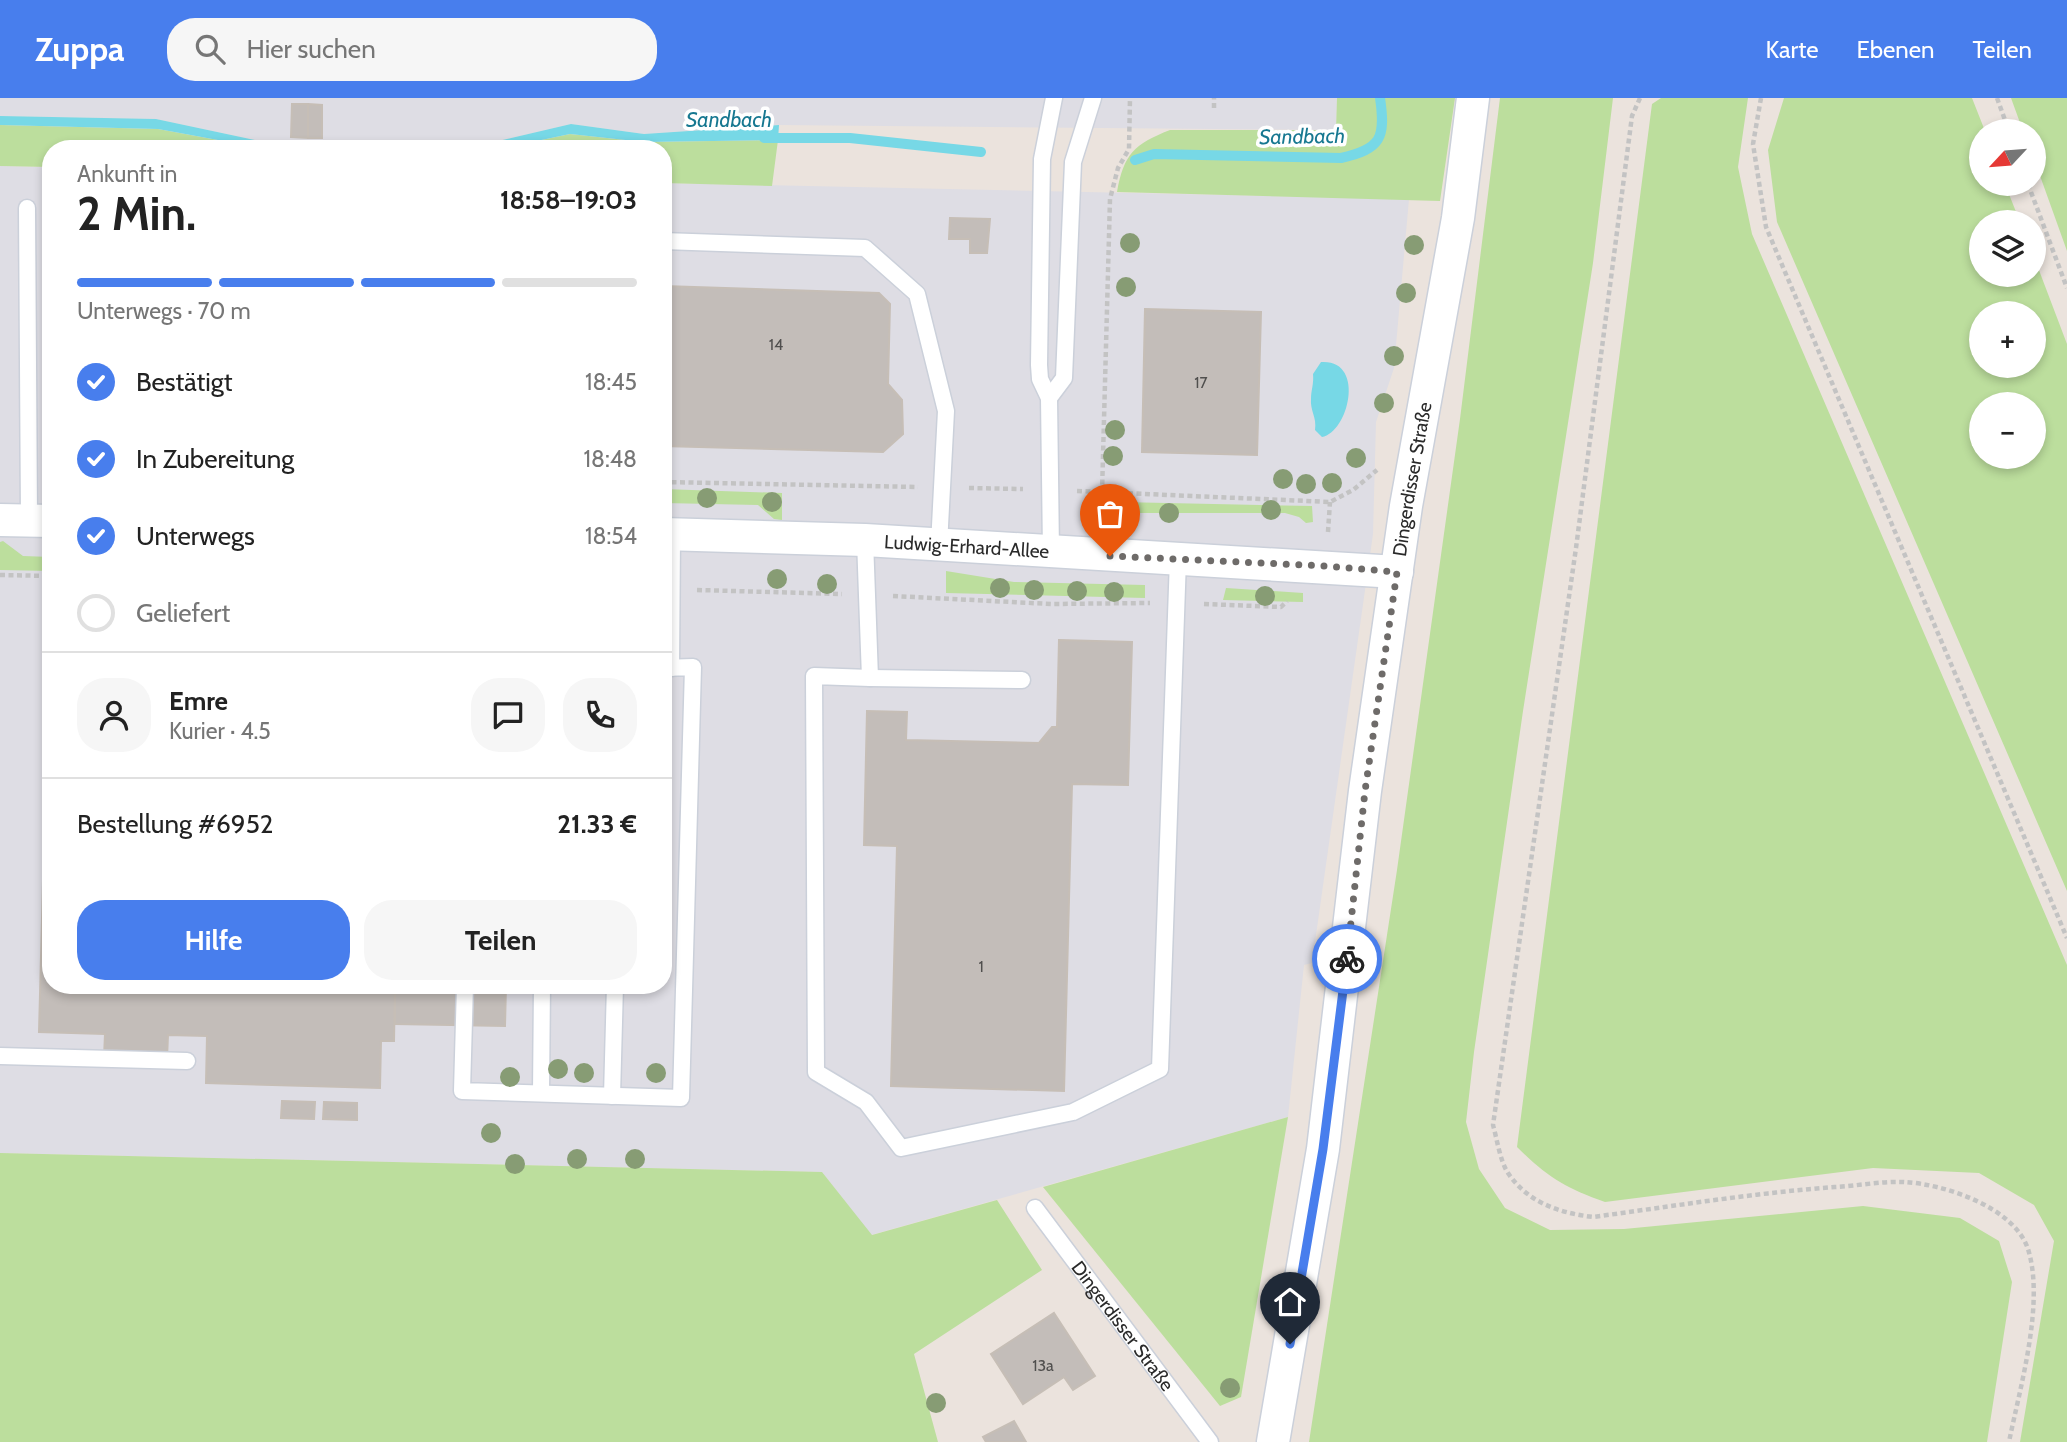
<!DOCTYPE html>
<html lang="de">
<meta charset="utf-8">
<style>
:root{--surface:#fff;--page:#f6f6f6;--text:#222;--muted:#767676;--line:#e0e0e0;--accent:#487eed}
body{margin:0;font-family:Cabin,sans-serif;background:var(--page);color:var(--text);height:100vh;display:flex;flex-direction:column;font-size:26px;white-space:nowrap}
*{box-sizing:border-box;margin:0}
p{font-size:23px;color:var(--muted)}
.icon{flex:none;width:38px;height:38px;fill:none;stroke:currentColor;stroke-width:2;stroke-linecap:round;stroke-linejoin:round}
.map{position:relative;flex:1;overflow:hidden}
.drawer{position:absolute;left:42px;top:42px;width:630px;height:854px;display:flex;flex-direction:column;background:var(--surface);border-radius:28px;box-shadow:0 4px 10px #0003}
.drawer>*{flex:none}
.needle{width:46px;rotate:244deg}
.buttons{position:absolute;left:1969px;top:21px;display:grid;gap:14px}
.buttons a{display:grid;place-items:center;width:77px;height:77px;border-radius:50%;background:var(--surface);box-shadow:0 4px 10px #0003;font-size:35px}
.pin{position:absolute;display:grid;place-items:center;width:60px;height:60px;color:#fff;margin:-72px -30px;border-radius:50% 50% 50% 0;rotate:-45deg;box-shadow:0 0 7px #0007}
.pin .icon{rotate:45deg}
.courier{position:absolute;display:grid;place-items:center;width:70px;height:70px;margin:-35px;border:5px solid #487eed;border-radius:50%;background:#fff;color:#222;box-shadow:0 2px 9px #0007}
.head em{font-style:normal;font-weight:700}
.head div{display:flex;flex-direction:column-reverse}
.head{display:flex;align-items:center;justify-content:space-between;height:119px;padding:0 35px}
h1{font-size:46px;font-weight:700;line-height:52px}
.bar{display:grid;grid-template-columns:repeat(4,1fr);gap:10px 7px;align-content:center;height:84px;padding:0 35px}
.bar i{height:9px;border-radius:5px;background:var(--line)}
.bar .selected{background:var(--accent)}
.bar p{grid-column:span 4}
.line{display:flex;align-items:center;gap:18px;padding:0 35px;border-top:2px solid var(--line)}
.line div{flex:1}
.round{display:grid;place-items:center;flex:none;width:74px;height:74px;border-radius:28px;background:var(--page)}
ol{padding:0 35px;list-style:none}
li{display:flex;align-items:center;gap:21px;height:77px}
li p{margin-inline-start:auto}
li .icon{padding:7px;border-radius:50%;background:var(--accent);color:#fff;stroke-width:4}
li:last-child{color:var(--muted)}
li i{width:38px;height:38px;border:4px solid var(--line);border-radius:50%}
.primary-button{display:flex;gap:14px;margin-top:auto;padding:14px 35px}
.primary-button a{flex:1;height:80px;border-radius:28px;background:var(--accent);color:#fff;font-size:28px;font-weight:700;line-height:80px;text-align:center}
.primary-button a+a{background:var(--page);color:var(--text)}
header{display:flex;align-items:center;gap:42px;box-sizing:border-box;height:98px;padding:0 35px;background:var(--accent);color:#fff}
header strong{font-size:33px}
nav{display:flex;gap:38px;margin-inline-start:auto;font-size:24px}
.search{width:490px;height:63px;background:var(--page);display:flex;align-items:center;gap:18px;box-sizing:border-box;padding:0 24px;border-radius:28px;color:var(--muted);font-size:26px}
.map>svg:first-child{display:block}
.industrial{fill:#dedde4}
.green{fill:#bcde9d;fill-rule:evenodd}
.water{fill:#77d8e6}
.lines{fill:none;stroke-linecap:round;stroke-linejoin:round}
.stream{stroke:#77d8e6;stroke-width:10}
.building{fill:#c3bdb9;stroke:#c6beb6;stroke-width:2}
.service-casing{stroke:#cbd0da;stroke-width:19}
.minor-casing{stroke:#cbd0da;stroke-width:35}
.path{stroke:#c3c3c3;stroke-width:4.5;stroke-dasharray:5 3.5;stroke-linecap:butt}
.service{stroke:#fff;stroke-width:16}
.minor{stroke:#fff;stroke-width:32}
.tree{fill:#879c74}
.done{stroke:#6e6b69;stroke-width:7;stroke-dasharray:0 12.6}
.route{stroke:#487eed;stroke-width:9}
.labels{text-anchor:middle;dominant-baseline:central;stroke-width:7;stroke-linejoin:round;paint-order:stroke}
.number-label{font-size:16px;fill:#504f4e}
.street-label{font-size:19px;fill:#2a2a2a;stroke:#fff}
.water-label{font-size:21px;font-style:italic;fill:#177891;stroke:#fff}
</style>
<header>
<strong>Zuppa</strong>
<div class="search"><svg class="icon" aria-label="search" viewBox="0 0 24 24"><circle cx="10" cy="10" r="6"/><path d="M15 15l6 6"/></svg>Hier suchen</div>
<nav><a>Karte</a><a>Ebenen</a><a>Teilen</a></nav>
</header>
<div class="map">
<svg width="2067" height="1344" viewBox="0 0 2067 1344">
<rect width="100%" height="100%" fill="#ebe3dd"/>
<g class="industrial">
<path d="M0,0H1337L1336,32L779,27L644,36L571,26L469,50L287,49L156,21L0,18Z"/>
<path d="M0,68L51,69V887H663V85L1409,101L1394,270L1376,324L1373,436L1312,865L1304,867L1288,1019L871,1137L822,1074L0,1055Z"/>
</g>
<g class="green">
<path d="M1337,0H1455L1440,103L1117,94C1124,56 1134,46 1170,32H1336Z"/>
<path d="M1500,0H1613L1593,165L1523,613L1474,954L1466,1024L1479,1071L1505,1110L1550,1132L1624,1131L1863,1108L1960,1120L1999,1143L2012,1184L1987,1344H1309L1397,772L1460,321Z"/>
<path d="M1661,0H1748L1738,69L1752,136L2067,867V1344H2020L2054,1143L2034,1107L1979,1075L1873,1070L1605,1104C1565,1090 1547,1079 1517,1049L1652,6Z"/>
<path d="M1784,0H1972L1985,33H1981V86H2005L2020,124H1981V177H2034V159L2067,246V793L1777,124L1768,52ZM1981,215H2034V268H1981ZM1981,306H2034V359H1981Z"/>
<path d="M2011,0H2067V153L2034,61V33H2023Z"/>
<path d="M0,27L158,31L267,51H51V69L0,68Z"/>
<path d="M570,36L644,44L778,42L772,88L663,85V51H499Z"/>
<path d="M663,391L782,395V422L774,421L758,407L663,405Z"/>
<path d="M1120,404L1312,408L1313,424L1306,425L1299,419L1285,415H1120Z"/>
<path d="M3,443L23,458L51,459V473L0,472V444Z"/>
<path d="M946,473L1014,484L1145,487V500L946,495Z"/>
<path d="M1226,490L1303,495V504L1223,502Z"/>
<path d="M1288,1019L1241,1299L1220,1308L1043,1089Z"/>
<path d="M0,1055L822,1074L872,1137L997,1102L1042,1172L914,1256L938,1344H0Z"/>
</g>
<g class="water">
<path d="M0,18L156,21L287,49L469,50L571,26L644,36L779,27L778,42L644,44L570,36L499,51H267L158,31L0,27Z"/>
<path d="M1321,264C1366,261 1349,334 1322,339L1315,332C1317,319 1310,313 1311,301C1311,292 1314,286 1313,276Z"/>
</g>
<g class="lines">
<g class="stream">
<path d="M764,40H850L981,54"/>
<path d="M1135,62L1154,56L1341,60C1381,51 1386,40 1380,0"/>
</g>
</g>
<g class="building">
<path d="M292,6H308V40L291,39Z"/>
<path d="M308,6L322,7V40H308Z"/>
<path d="M950,120L990,121L987,155H970V141H949Z"/>
<path d="M663,188L879,195L890,206L888,286L902,302L903,336L883,354L663,348Z"/>
<path d="M1145,211L1261,214L1257,357L1142,354Z"/>
<path d="M50,516L51,887H395L394,943H381L380,990L206,985L207,938L168,937L167,961L104,959L105,936L39,934Z"/>
<path d="M1059,542L1132,544L1128,687L1072,686L1064,993L891,988L897,748L864,747L867,613L907,614L906,642L1039,645L1052,629H1057Z"/>
<path d="M395,887H506L505,928L395,926Z"/>
<path d="M282,1003L315,1004L314,1021L281,1020Z"/>
<path d="M324,1004L357,1005V1022L323,1021Z"/>
<path d="M1054,1215L1095,1278L1073,1292L1064,1279L1023,1306L991,1256Z"/>
<path d="M1014,1323L1026,1344H986L983,1339Z"/>
</g>
<g class="lines">
<defs>
<g id="service">
<path d="M27,110L29,422"/>
<path d="M663,143L865,150L917,196L946,313L939,447"/>
<path d="M1049,300L1064,280L1073,64L1093,0"/>
<path d="M865,442L870,580L814,578L816,974L866,1004L901,1050L1073,1014L1160,971L1178,461"/>
<path d="M1051,454L1049,300L1040,281L1039,267L1042,61L1054,0"/>
<path d="M671,570L672,436"/>
<path d="M870,580L1022,582"/>
<path d="M465,887L462,993L681,1000L693,569L663,570"/>
<path d="M0,958L187,963"/>
<path d="M541,995L542,887"/>
<path d="M612,998L615,887"/>
<path id="s1" d="M1035,1110L1210,1344"/>
</g>
<g id="minor">
<path d="M0,422L51,423"/>
<path id="s2" d="M663,436L865,442L1397,474"/>
<path id="s3" d="M1273,1344L1323,1051L1365,693L1406,408L1458,120L1473,0"/>
</g>
</defs>
<use href="#service" class="service-casing"/>
<use href="#minor" class="minor-casing"/>
<g class="path">
<path d="M1640,0L1632,18L1576,450L1493,1027C1497,1041 1500,1063 1508,1075C1528,1105 1560,1115 1593,1119C1674,1108 1754,1095 1835,1089C1857,1088 1881,1083 1904,1084C1944,1086 2014,1109 2028,1151C2045,1205 2020,1289 2009,1344"/>
<path d="M1761,0L1753,46L1766,129L2067,840"/>
<path d="M1997,0L2009,33"/>
<path d="M1214,10V0"/>
<path d="M2028,86L2067,190"/>
<path d="M663,384L918,389"/>
<path d="M969,390L1023,391"/>
<path d="M1077,393L1330,404L1353,392L1377,372"/>
<path d="M1102,395L1110,101L1118,70L1129,51L1130,0"/>
<path d="M1328,434L1330,404"/>
<path d="M0,477L51,478"/>
<path d="M697,492L842,496"/>
<path d="M893,498L1051,506L1150,505"/>
<path d="M1204,506L1281,509L1287,503"/>
</g>
<use href="#service" class="service"/>
<use href="#minor" class="minor"/>
</g>
<g class="tree">
<circle cx="1130" cy="145" r="10"/>
<circle cx="1414" cy="147" r="10"/>
<circle cx="1126" cy="189" r="10"/>
<circle cx="1406" cy="195" r="10"/>
<circle cx="1394" cy="258" r="10"/>
<circle cx="1384" cy="305" r="10"/>
<circle cx="1115" cy="332" r="10"/>
<circle cx="1113" cy="358" r="10"/>
<circle cx="1356" cy="360" r="10"/>
<circle cx="1283" cy="381" r="10"/>
<circle cx="1332" cy="385" r="10"/>
<circle cx="1306" cy="386" r="10"/>
<circle cx="707" cy="400" r="10"/>
<circle cx="772" cy="404" r="10"/>
<circle cx="1124" cy="410" r="10"/>
<circle cx="1271" cy="412" r="10"/>
<circle cx="1169" cy="415" r="10"/>
<circle cx="777" cy="481" r="10"/>
<circle cx="827" cy="486" r="10"/>
<circle cx="1000" cy="490" r="10"/>
<circle cx="1034" cy="492" r="10"/>
<circle cx="1077" cy="493" r="10"/>
<circle cx="1114" cy="494" r="10"/>
<circle cx="1265" cy="498" r="10"/>
<circle cx="558" cy="971" r="10"/>
<circle cx="584" cy="975" r="10"/>
<circle cx="656" cy="975" r="10"/>
<circle cx="510" cy="979" r="10"/>
<circle cx="491" cy="1035" r="10"/>
<circle cx="577" cy="1061" r="10"/>
<circle cx="635" cy="1061" r="10"/>
<circle cx="515" cy="1066" r="10"/>
<circle cx="1230" cy="1290" r="10"/>
<circle cx="936" cy="1305" r="10"/>
</g>
<g class="lines">
<path class="done" d="M1110,458L1326,468L1397,474L1365,693L1347,861"/>
<path class="route" d="M1290,1246L1323,1051L1347,861"/>
</g>
<g class="labels">
<g class="number-label">
<text x="776" y="246">14</text>
<text x="1201" y="284">17</text>
<text x="981" y="868">1</text>
<text x="1043" y="1267">13a</text>
</g>
<g class="street-label">
<text stroke="none"><textPath href="#s3" startOffset="973">Dingerdisser Straße</textPath></text>
<text stroke="none"><textPath href="#s2" startOffset="304">Ludwig-Erhard-Allee</textPath></text>
<text stroke="none"><textPath href="#s1" startOffset="147">Dingerdisser Straße</textPath></text>
</g>
<g class="water-label">
<text x="729" y="21">Sandbach</text>
<text transform="translate(1302 38) rotate(-1)">Sandbach</text>
</g>
</g>
</svg>
<div class="buttons">
<a><svg class="needle" viewBox="-14 -14 28 28"><path d="M0-13l5 13h-10z" fill="#e53935"/><path d="M0 13l5-13h-10z" fill="#767676"/></svg></a>
<a><svg class="icon" aria-label="layers" viewBox="0 0 24 24"><path d="M12 4l9 5-9 5-9-5zM3 14l9 5 9-5"/></svg></a>
<a>+</a>
<a>−</a>
</div>
<div class="pin" style="left:1110px;top:458px;background:#ea580c"><svg class="icon" aria-label="bag" viewBox="0 0 24 24"><path d="M5 8h14l-1 12H6zM9 8a3 3 0 0 1 6 0"/></svg></div>
<div class="pin" style="left:1290px;top:1246px;background:#1f2937"><svg class="icon" aria-label="home" viewBox="0 0 24 24"><path d="M3 11l9-7 9 7M6 9v11h12V9"/></svg></div>
<div class="courier" style="left:1347px;top:861px"><svg class="icon" aria-label="bike" viewBox="0 0 24 24"><circle cx="6" cy="16" r="4"/><circle cx="18" cy="16" r="4"/><path d="M6 16l4-8h5l3 8M10 8l3 8H6M13 5h3"/></svg></div>
<section class="drawer">
<div class="head"><div><h1>2 Min.</h1><p>Ankunft in</p></div><em>18:58–19:03</em></div>
<div class="bar"><i class="selected"></i><i class="selected"></i><i class="selected"></i><i></i><p>Unterwegs · 70 m</p></div>
<ol>
<li><svg class="icon" aria-label="check" viewBox="0 0 24 24"><path d="M5 12l5 5 9-10"/></svg>Bestätigt<p>18:45</p></li>
<li><svg class="icon" aria-label="check" viewBox="0 0 24 24"><path d="M5 12l5 5 9-10"/></svg>In Zubereitung<p>18:48</p></li>
<li><svg class="icon" aria-label="check" viewBox="0 0 24 24"><path d="M5 12l5 5 9-10"/></svg>Unterwegs<p>18:54</p></li>
<li><i></i>Geliefert</li>
</ol>
<div class="line" style="height:126px"><a class="round"><svg class="icon" aria-label="person" viewBox="0 0 24 24"><circle cx="12" cy="8" r="4"/><path d="M4 21q1-7 8-7t8 7"/></svg></a><div><b>Emre</b><p>Kurier · 4.5</p></div><a class="round"><svg class="icon" aria-label="chat" viewBox="0 0 24 24"><path d="M4 5h16v11H9l-5 4z"/></svg></a><a class="round"><svg class="icon" aria-label="phone" viewBox="0 0 24 24"><path d="M5 4h4l2 5-3 2q2 4 5 5l2-3 5 2v4C11 20 4 13 5 4z"/></svg></a></div>
<div class="line" style="height:91px"><div>Bestellung #6952</div><b>21.33 €</b></div>
<div class="primary-button"><a>Hilfe</a><a>Teilen</a></div>
</section>
</div>
